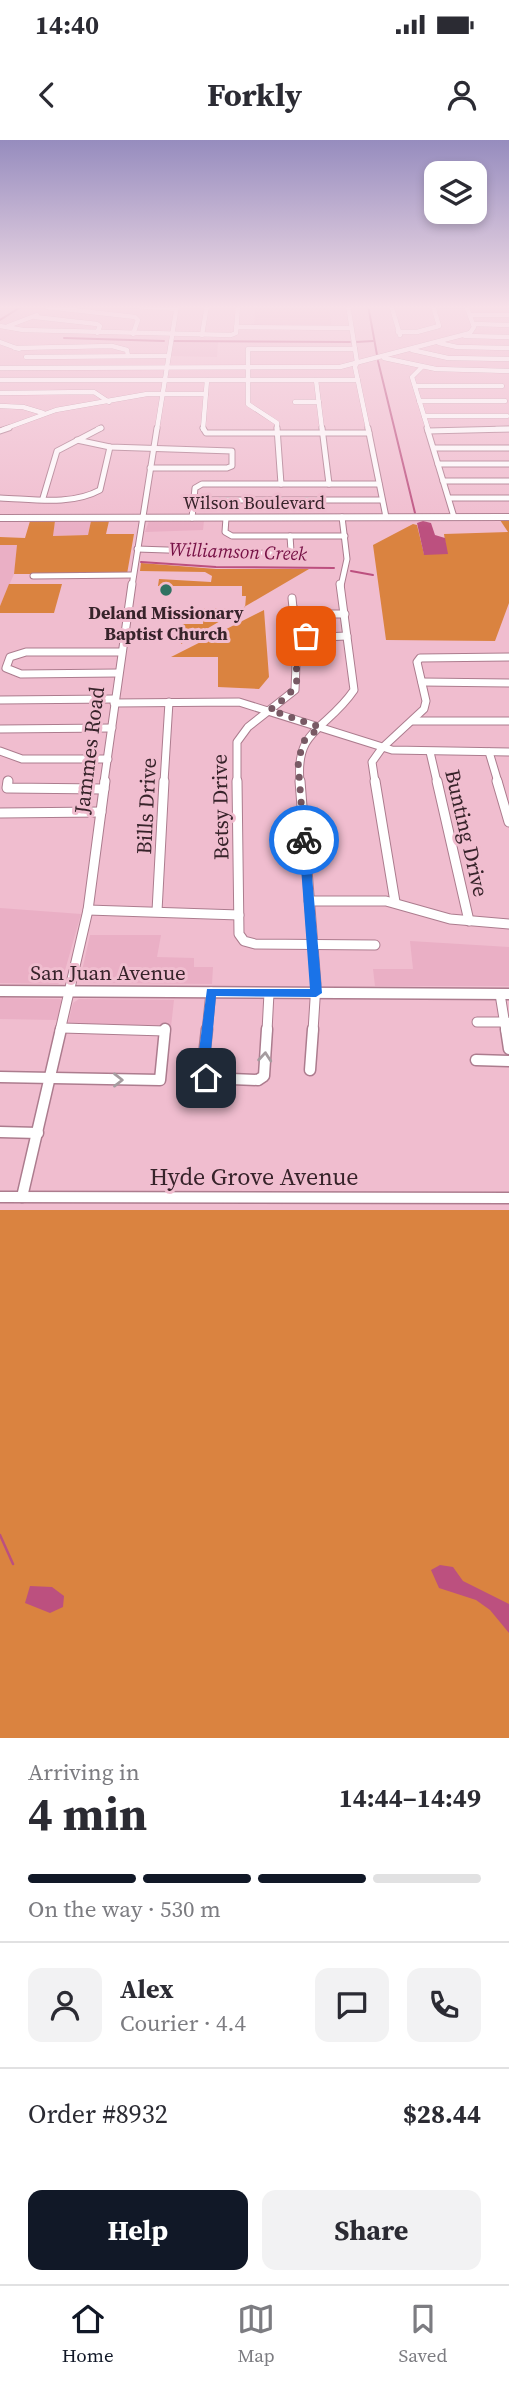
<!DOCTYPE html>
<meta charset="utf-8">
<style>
:root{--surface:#fff;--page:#f2f2f3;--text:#2b2b33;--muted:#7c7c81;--line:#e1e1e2;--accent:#111827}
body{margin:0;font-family:"Source Serif 4",serif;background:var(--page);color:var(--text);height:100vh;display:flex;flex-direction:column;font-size:26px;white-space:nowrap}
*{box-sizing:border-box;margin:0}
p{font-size:23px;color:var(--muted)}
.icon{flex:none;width:38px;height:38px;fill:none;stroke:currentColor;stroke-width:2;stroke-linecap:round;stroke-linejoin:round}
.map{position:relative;height:1598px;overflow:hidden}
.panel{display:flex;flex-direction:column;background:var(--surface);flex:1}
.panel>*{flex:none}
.controls{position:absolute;left:424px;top:21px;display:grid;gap:14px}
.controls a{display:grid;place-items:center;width:63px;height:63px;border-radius:14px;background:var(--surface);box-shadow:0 4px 10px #0003;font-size:35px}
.pin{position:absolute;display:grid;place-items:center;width:60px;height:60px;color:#fff;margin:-30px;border-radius:14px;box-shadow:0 4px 10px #0006}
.courier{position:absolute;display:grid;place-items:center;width:70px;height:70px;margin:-35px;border:5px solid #1a73e8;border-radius:50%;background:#fff;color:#222;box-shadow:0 2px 9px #0007}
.overview em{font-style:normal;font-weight:700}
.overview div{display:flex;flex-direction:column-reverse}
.overview{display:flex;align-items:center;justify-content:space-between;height:119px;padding:0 28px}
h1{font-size:46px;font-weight:700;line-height:52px}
.bar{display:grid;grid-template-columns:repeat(4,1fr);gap:10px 7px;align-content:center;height:84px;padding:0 28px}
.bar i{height:9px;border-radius:5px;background:var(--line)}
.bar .active{background:var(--accent)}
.bar p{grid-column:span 4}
.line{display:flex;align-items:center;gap:18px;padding:0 28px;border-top:2px solid var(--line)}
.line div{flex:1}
.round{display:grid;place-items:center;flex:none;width:74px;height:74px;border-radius:14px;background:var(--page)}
.button{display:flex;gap:14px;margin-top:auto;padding:14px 28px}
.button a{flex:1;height:80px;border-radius:14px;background:var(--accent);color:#fff;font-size:28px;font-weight:700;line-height:80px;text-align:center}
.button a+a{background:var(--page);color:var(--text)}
.status{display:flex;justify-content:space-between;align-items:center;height:49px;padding:0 35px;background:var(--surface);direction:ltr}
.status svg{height:19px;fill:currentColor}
header{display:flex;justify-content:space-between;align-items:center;height:91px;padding:0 28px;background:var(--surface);font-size:32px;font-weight:700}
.dock{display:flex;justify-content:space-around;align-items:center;height:98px;border-top:2px solid var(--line);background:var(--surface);font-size:19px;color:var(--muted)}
.dock a{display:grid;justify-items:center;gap:4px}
.dock .active{color:var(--accent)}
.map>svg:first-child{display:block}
.built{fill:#eaafc5}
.green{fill:#da8340}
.water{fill:#bc507f}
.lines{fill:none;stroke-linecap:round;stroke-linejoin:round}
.stream-far1{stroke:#bc507f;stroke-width:2}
.stream{stroke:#bc507f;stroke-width:2.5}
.minor-far4-casing{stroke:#ac7c8e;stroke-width:5}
.minor-far3-casing{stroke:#ac7c8e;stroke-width:7}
.minor-far2-casing{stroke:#ac7c8e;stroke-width:9}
.minor-far1-casing{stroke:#ac7c8e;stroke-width:11}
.minor-casing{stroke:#ac7c8e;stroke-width:13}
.major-far1-casing{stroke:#ac7c8e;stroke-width:8}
.major-casing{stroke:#ac7c8e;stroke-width:13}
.minor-far4{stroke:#fff;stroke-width:4.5}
.minor-far3{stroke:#fff;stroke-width:5}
.minor-far2{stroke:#fff;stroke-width:7}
.minor-far1{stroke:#fff;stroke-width:9}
.minor{stroke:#fff;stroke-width:10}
.major-far1{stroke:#fff;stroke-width:6}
.major{stroke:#fff;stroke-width:10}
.oneway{stroke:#a59c9f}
.route{fill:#1a73e8}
.done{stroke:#785964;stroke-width:7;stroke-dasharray:0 12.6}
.poi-dot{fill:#307262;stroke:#f0bdcf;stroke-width:2.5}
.labels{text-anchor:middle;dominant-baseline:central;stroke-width:6;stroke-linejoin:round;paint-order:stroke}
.far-street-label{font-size:18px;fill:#37232a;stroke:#f0bdcf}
.far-poi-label{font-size:18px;font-weight:bold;fill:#37232a;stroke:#f0bdcf}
.far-water-label{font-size:19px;font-style:italic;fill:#750f44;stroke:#f0bdcf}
.street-label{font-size:21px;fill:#37232a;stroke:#f0bdcf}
.near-street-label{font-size:24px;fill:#37232a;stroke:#f0bdcf}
</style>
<div class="status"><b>14:40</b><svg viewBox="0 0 49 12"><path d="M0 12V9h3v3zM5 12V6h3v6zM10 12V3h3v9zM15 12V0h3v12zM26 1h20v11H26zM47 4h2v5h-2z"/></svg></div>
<header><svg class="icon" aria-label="back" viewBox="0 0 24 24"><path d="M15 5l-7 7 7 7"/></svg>Forkly<svg class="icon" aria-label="person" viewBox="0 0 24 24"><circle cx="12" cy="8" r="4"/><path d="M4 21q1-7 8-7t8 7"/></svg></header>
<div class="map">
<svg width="509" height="1598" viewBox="0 0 509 1598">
<rect width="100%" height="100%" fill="#f0bdcf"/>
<g class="built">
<path d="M255,165H328L332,187H254Z"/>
<path d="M173,202H218L217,217L171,216Z"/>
<path d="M55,381H91L88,395L52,396Z"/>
<path d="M149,381H204L203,390L145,392Z"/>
<path d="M0,405H18L14,434L0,466Z"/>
<path d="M0,768L81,774L62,841L58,844L0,843Z"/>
<path d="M90,795H161L157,817L194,818V827H213L212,844L82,843L80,840Z"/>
<path d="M410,801L509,807V846H375L373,829H413Z"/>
<path d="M0,858L60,859L63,862L58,880L0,879Z"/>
<path d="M79,859L174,860L171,887H67L73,863Z"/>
</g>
<g class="green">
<path d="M500,380H509V463L495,501L386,500L373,405L413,384L417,385L424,414H447L444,394L508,392Z"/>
<path d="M30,381H55L53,396L88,395L91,381H109L106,394H134L127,434H14L17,405H0V397L25,398Z"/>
<path d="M141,423L216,429H309L181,504L182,484H203L204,468H245L246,456H242V446H158L159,439L211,442L212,436L205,432L140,431Z"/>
<path d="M9,444H62L54,473H0V466Z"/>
<path d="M264,470L269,537L259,549L218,547V517H171Z"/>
<rect x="0" y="1070" width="509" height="528"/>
</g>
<g class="water">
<path d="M423,381L431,383L435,395L445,398L448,414L424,415L417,383Z"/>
<path d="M440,1425L453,1427L463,1441L509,1464V1493L490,1470L476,1460L439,1448L431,1430Z"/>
<path d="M30,1446L52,1447L64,1456L63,1467L50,1473L25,1463Z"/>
</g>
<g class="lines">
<g class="stream-far1">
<path d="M368,165L377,215"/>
<path d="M0,180L24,165"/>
<path d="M64,198L164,201"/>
<path d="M173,201L350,202"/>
<path d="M356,202L373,201"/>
<path d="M378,221L415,373"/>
<path d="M141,422L216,427L334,428"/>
<path d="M351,431L373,435"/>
</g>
<path class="stream" d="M0,1395L13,1424"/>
<defs>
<g id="minor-far4">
<path d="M121,165L176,169"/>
<path d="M348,165L357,222L355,227L368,289"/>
<path d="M377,165L466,166"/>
<path d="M391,165L400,195"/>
<path d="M47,167L135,177L138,180L133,194"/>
<path d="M470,175H509"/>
<path d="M35,177L97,184L100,186L97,193"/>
<path d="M474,184L509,185"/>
<path d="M0,186L23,190L231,195L236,193L238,165"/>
<path d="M8,186L37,175"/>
<path d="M236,187L351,188"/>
<path d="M398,192H417L439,186L433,166"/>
<path d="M202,195L207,165"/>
<path d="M465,196L509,197"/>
<path d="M0,202L19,209"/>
<path d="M439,203L457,207L509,208"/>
<path d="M15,208L112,206L127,210L128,216"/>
<path d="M412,210L448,218L509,219"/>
<path d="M26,217L167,216"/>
<path d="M384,218L436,229L509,231"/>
<path d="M422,227L412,237L428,289"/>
<path d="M0,228L340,227L470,193L474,187L466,165"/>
<path d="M0,240H358"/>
<path d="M316,240L322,289"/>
<path d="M415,246H502"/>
<path d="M0,253L94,252L109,262"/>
<path d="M419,261H505"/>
<path d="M295,262H319"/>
<path d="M0,266L23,267L43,273"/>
<path d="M424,276H507"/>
<path d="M4,289L56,270L147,254H206"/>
<path d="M98,289L101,288"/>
<path d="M157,289L177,165"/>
<path d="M203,289L207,240"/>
<path d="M277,289V283L248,264V209H355"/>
<path d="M496,289H509"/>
</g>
<g id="minor-far3">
<path d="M203,288L206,293H369"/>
<path d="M277,288L281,344"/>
<path d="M322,288L329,344"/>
<path d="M368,288L386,377"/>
<path d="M427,288L454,377"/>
<path d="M0,291L9,288"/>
<path d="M428,291L509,289"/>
<path d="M77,300L110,307L232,311V326L227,328H150"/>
<path d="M434,308H509"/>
<path d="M438,324H509"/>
<path d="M443,341H509"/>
<path d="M0,358C32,359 71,366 100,350L110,307"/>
<path d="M43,358L57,311L101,288"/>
<path d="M449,358H509"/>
<path d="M194,360H382"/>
<path d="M192,378L195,348L202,344H379"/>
<path d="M226,378L225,392L232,396H345"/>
<path d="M137,409L284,414L291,411L290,396"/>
<path d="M33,436L133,435"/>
<path d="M132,446L157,288"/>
<path d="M341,446L347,419L342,377"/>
</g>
<g id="minor-far2">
<path d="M292,458L293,468L303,474H345"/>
<path d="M118,533L21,534L6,528L10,517L26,512H121"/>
<path d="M422,542L509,543"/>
<path d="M0,560L115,559"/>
<path d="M114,563L239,562L392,610L509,612"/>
<path d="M413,581H509"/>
<path d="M0,589L112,588"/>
<path d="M0,611L22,619H108"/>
<path d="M430,612L437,642"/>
<path d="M489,612L498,642"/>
<path d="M104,642L132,444"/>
<path d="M164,642L169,562"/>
<path d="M237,642V602L248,587L295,550L297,498L347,496"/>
<path d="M300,642C295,588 327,590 354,550L340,444"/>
<path d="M375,642L372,622L382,608L424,569L426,561L417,522L420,518L509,517"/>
</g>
<g id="minor-far1">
<path d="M8,641L7,648L104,649"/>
<path d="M237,641L239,794L244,801L255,804L375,805"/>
<path d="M300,641L316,844L313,891"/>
<path d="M375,641L395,762"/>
<path d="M437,641L469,781"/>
<path d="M497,641L509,682"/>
<path d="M0,673L101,672"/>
<path d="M309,761H386L450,779L509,784"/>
<path d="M88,770L239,775"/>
<path d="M157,771L164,641"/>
<path d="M500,854L506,891"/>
<path d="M477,882H507"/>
<path d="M62,888L165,891"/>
<path d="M60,891L88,770L105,641"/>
<path d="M207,891L211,852"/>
<path d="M267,891L269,853"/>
</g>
<g id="minor">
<path d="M207,889L202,934L206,938L258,940L264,936L267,889"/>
<path d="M506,889L509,909"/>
<path d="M476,920L509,921"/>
<path d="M310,930L313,889"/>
<path d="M0,937L160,940L165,889"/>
<path d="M0,992L38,993"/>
<path d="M0,1057L509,1058"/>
<path d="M22,1057L61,889"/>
</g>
<path id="major-far1" d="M0,378L509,377"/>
<path id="major" d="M0,851L509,854"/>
</defs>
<use href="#minor-far4" class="minor-far4-casing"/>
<use href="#minor-far3" class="minor-far3-casing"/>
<use href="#minor-far2" class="minor-far2-casing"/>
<use href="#minor-far1" class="minor-far1-casing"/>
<use href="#minor" class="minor-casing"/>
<use href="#major-far1" class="major-far1-casing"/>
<use href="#major" class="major-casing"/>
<use href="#minor-far4" class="minor-far4"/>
<use href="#minor-far3" class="minor-far3"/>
<use href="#minor-far2" class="minor-far2"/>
<use href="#minor-far1" class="minor-far1"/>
<use href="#minor" class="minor"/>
<use href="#major-far1" class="major-far1"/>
<use href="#major" class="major"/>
</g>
<defs><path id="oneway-chevron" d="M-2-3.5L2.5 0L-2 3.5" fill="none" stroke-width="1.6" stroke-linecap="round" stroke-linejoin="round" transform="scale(1.75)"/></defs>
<g class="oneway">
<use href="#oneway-chevron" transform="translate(265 917) rotate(-85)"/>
<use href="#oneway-chevron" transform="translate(118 940)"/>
</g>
<linearGradient id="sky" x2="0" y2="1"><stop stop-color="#968cbe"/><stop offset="0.43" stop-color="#f8e1e9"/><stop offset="1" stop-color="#f8e1e9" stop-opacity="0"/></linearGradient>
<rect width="509" height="388" fill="url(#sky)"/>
<path class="route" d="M304,697L309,700L322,853L316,857L216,856L209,933L213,938L206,943L196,934L207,849H310L299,700Z"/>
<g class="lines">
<path class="done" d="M304,700L298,621L304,601L320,587L270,570C309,540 294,544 295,500L306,496"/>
</g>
<circle class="poi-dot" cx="166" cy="450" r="7"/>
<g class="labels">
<g class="far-street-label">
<text x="254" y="362">Wilson Boulevard</text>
</g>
<g class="far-poi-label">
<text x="166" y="472">Deland Missionary<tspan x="166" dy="21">Baptist Church</tspan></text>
</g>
<g class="far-water-label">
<text transform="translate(238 411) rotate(2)">Williamson Creek</text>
</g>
<g class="street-label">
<text transform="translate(89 610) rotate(-83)">Jammes Road</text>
<text transform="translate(146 666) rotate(-87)">Bills Drive</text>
<text transform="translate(220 667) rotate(-91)">Betsy Drive</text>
<text transform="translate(467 693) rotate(77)">Bunting Drive</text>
<text x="108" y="832">San Juan Avenue</text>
</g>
<g class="near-street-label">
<text x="254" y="1036">Hyde Grove Avenue</text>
</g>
</g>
</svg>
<div class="controls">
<a><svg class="icon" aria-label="layers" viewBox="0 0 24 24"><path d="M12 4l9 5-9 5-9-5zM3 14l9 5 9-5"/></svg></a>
</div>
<div class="pin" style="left:306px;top:496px;background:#ea580c"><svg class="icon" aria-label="bag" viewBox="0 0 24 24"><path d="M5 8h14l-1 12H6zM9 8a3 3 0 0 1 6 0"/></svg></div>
<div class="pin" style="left:206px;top:938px;background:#1f2937"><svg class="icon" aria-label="home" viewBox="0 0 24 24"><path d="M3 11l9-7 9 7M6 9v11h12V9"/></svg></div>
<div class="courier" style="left:304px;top:700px"><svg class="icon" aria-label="bike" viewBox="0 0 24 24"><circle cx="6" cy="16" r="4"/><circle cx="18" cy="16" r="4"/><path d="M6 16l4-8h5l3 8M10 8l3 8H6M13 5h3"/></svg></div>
</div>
<section class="panel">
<div class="overview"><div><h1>4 min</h1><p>Arriving in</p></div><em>14:44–14:49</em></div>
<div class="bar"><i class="active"></i><i class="active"></i><i class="active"></i><i></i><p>On the way · 530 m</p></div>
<div class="line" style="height:126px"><a class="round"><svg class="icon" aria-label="person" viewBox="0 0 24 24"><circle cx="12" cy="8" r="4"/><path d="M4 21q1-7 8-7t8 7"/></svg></a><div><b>Alex</b><p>Courier · 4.4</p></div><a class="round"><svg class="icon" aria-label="chat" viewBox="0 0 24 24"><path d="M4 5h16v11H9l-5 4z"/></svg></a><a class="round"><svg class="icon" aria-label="phone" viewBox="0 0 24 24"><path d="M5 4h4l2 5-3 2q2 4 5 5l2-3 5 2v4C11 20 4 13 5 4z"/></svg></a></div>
<div class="line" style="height:91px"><div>Order #8932</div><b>$28.44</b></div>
<div class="button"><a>Help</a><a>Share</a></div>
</section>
<nav class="dock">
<a class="active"><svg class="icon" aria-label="home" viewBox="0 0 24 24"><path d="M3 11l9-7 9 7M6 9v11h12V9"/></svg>Home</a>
<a><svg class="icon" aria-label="map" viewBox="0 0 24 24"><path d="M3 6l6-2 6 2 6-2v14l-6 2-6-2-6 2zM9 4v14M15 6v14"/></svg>Map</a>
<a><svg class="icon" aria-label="saved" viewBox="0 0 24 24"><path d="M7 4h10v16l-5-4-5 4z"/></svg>Saved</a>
</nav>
